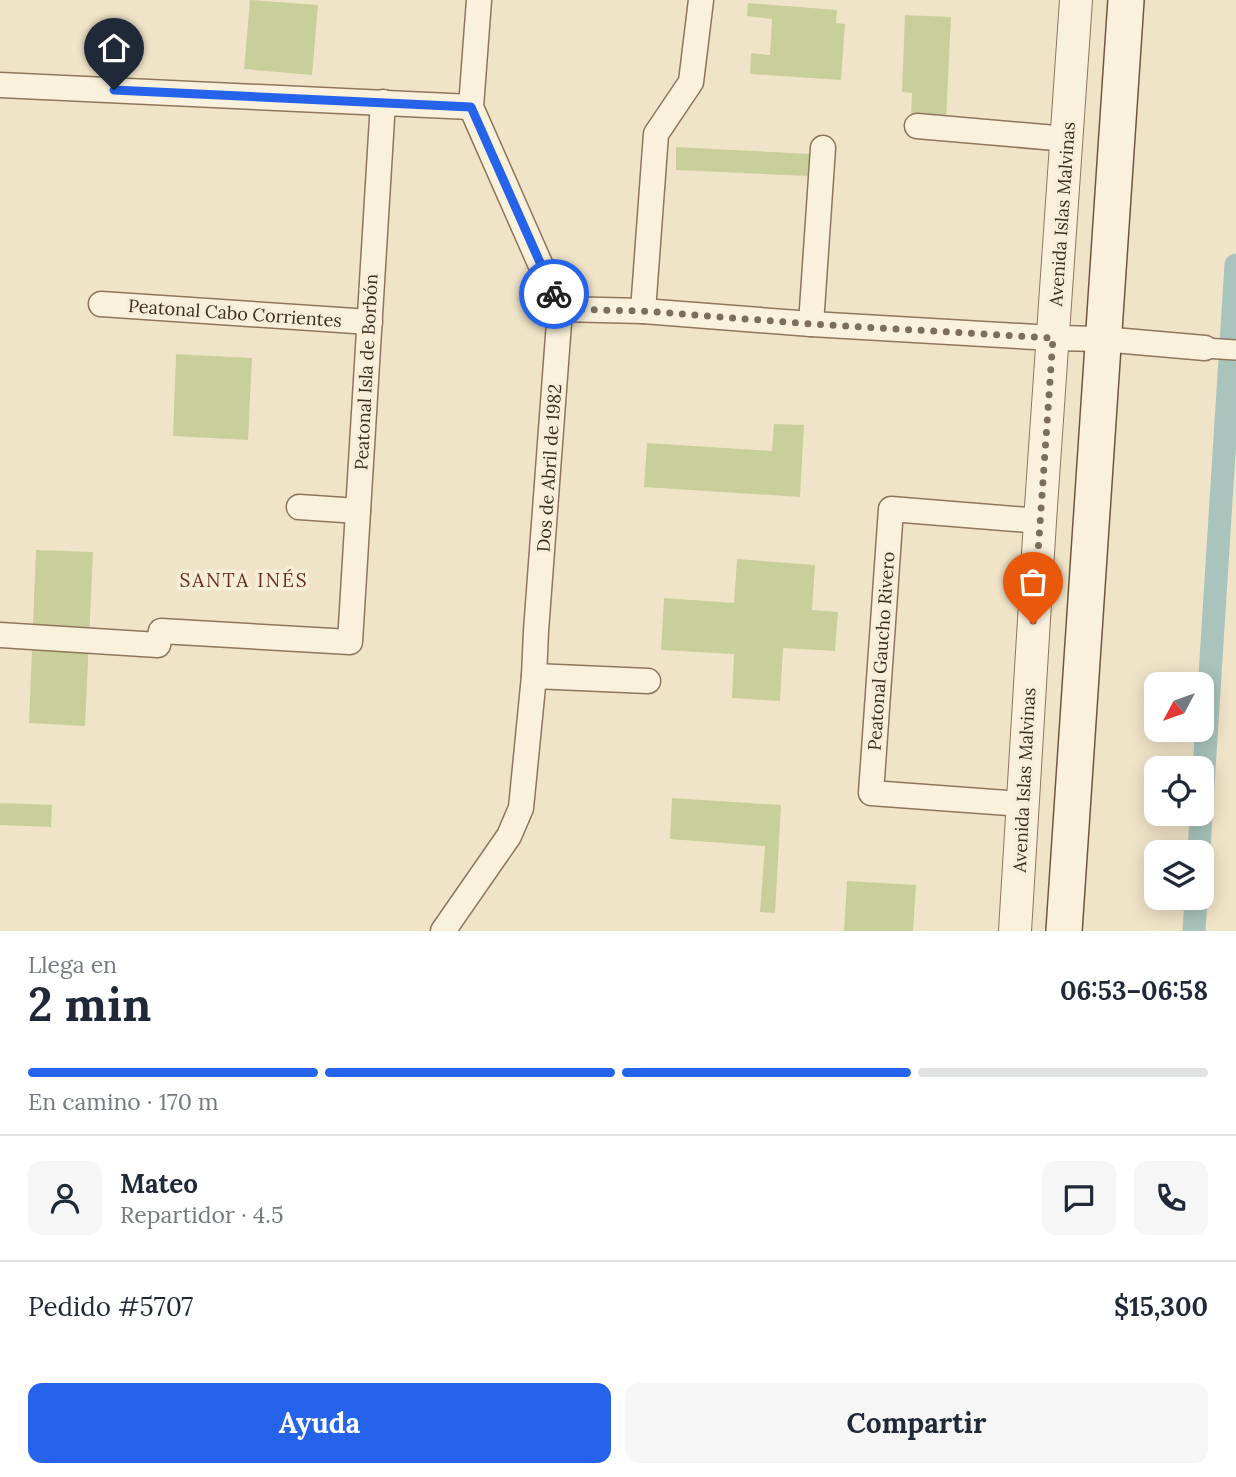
<!DOCTYPE html>
<html lang="es">
<meta charset="utf-8">
<style>
:root{--surface:#fff;--page:#f6f6f7;--text:#1f2937;--muted:#747a83;--line:#e0e1e3;--accent:#2563eb}
body{margin:0;font-family:Lora,serif;background:var(--page);color:var(--text);height:100vh;display:flex;flex-direction:column;font-size:26px;white-space:nowrap}
*{box-sizing:border-box;margin:0}
p{font-size:23px;color:var(--muted)}
.icon{flex:none;width:38px;height:38px;fill:none;stroke:currentColor;stroke-width:2;stroke-linecap:round;stroke-linejoin:round}
.map{position:relative;height:931px;overflow:hidden}
.side{display:flex;flex-direction:column;background:var(--surface);flex:1}
.side>*{flex:none}
.needle{width:46px;rotate:229deg}
.fabs{position:absolute;left:1144px;top:672px;display:grid;gap:14px}
.fabs a{display:grid;place-items:center;width:70px;height:70px;border-radius:14px;background:var(--surface);box-shadow:0 4px 18px #0003;font-size:35px}
.pin{position:absolute;display:grid;place-items:center;width:60px;height:60px;color:#fff;margin:-72px -30px;border-radius:50% 50% 50% 0;rotate:-45deg;box-shadow:0 0 7px #0007}
.pin .icon{rotate:45deg}
.courier{position:absolute;display:grid;place-items:center;width:70px;height:70px;margin:-35px;border:5px solid #2563eb;border-radius:50%;background:#fff;color:#222;box-shadow:0 2px 9px #0007}
.headline em{font-style:normal;font-weight:700}
.headline div{display:flex;flex-direction:column-reverse}
.headline{display:flex;align-items:center;justify-content:space-between;height:119px;padding:0 28px}
h1{font-size:46px;font-weight:700;line-height:52px}
.bar{display:grid;grid-template-columns:repeat(4,1fr);gap:10px 7px;align-content:center;height:84px;padding:0 28px}
.bar i{height:9px;border-radius:5px;background:var(--line)}
.bar .current{background:var(--accent)}
.bar p{grid-column:span 4}
.line{display:flex;align-items:center;gap:18px;padding:0 28px;border-top:2px solid var(--line)}
.line div{flex:1}
.round{display:grid;place-items:center;flex:none;width:74px;height:74px;border-radius:14px;background:var(--page)}
.action{display:flex;gap:14px;margin-top:auto;padding:14px 28px}
.action a{flex:1;height:80px;border-radius:14px;background:var(--accent);color:#fff;font-size:28px;font-weight:700;line-height:80px;text-align:center}
.action a+a{background:var(--page);color:var(--text)}
.map>svg:first-child{display:block}
.green{fill:#c9cf9b}
.lines{fill:none;stroke-linecap:round;stroke-linejoin:round}
.canal{stroke:#a9c4bc;stroke-width:23}
.pedestrian-casing{stroke:#8d765c;stroke-width:22}
.minor-casing{stroke:#8d765c;stroke-width:27}
.tertiary-casing{stroke:#8d765c;stroke-width:34}
.secondary-casing{stroke:#6f573f;stroke-width:38}
.pedestrian{stroke:#faf1dc;stroke-width:19}
.minor{stroke:#faf1dc;stroke-width:24}
.tertiary{stroke:#faf1dc;stroke-width:32}
.secondary{stroke:#faf1dc;stroke-width:35}
.done{stroke:#7c6e5b;stroke-width:7;stroke-dasharray:0 12.6}
.route{stroke:#2563eb;stroke-width:9}
.labels{text-anchor:middle;dominant-baseline:central;stroke-width:7;stroke-linejoin:round;paint-order:stroke}
.street-label{font-size:18px;fill:#3d2e20;stroke:#f7eed8}
.neighbourhood-label{font-size:19px;letter-spacing:2px;fill:#6b2e1e;stroke:#f7eed8}
</style>
<div class="map">
<svg width="1236" height="931" viewBox="0 0 1236 931">
<rect width="100%" height="100%" fill="#f0e4c8"/>
<g class="green">
<path d="M250,0L318,5L312,75L244,69Z"/>
<path d="M748,3L837,10L836,23L845,24L841,80L750,74L751,53L770,55L772,19L747,16Z"/>
<path d="M905,15L951,17L946,120L911,118L912,93L902,92Z"/>
<path d="M676,147L810,154L809,176L676,170Z"/>
<path d="M176,354L252,358L248,440L173,436Z"/>
<path d="M774,424L804,425L800,497L644,487L647,443L772,451Z"/>
<path d="M36,550L93,552L85,726L29,723Z"/>
<path d="M737,559L815,565L812,610L838,612L835,651L783,648L780,701L732,698L734,654L661,650L664,598L734,603Z"/>
<path d="M672,798L781,805L775,913L760,912L765,846L670,839Z"/>
<path d="M0,803L52,805L51,827L0,825Z"/>
<path d="M847,881L916,885L913,931H844Z"/>
</g>
<g class="lines">
<g class="canal">
<path d="M1202,801L1236,265"/>
<path d="M1199,852L1201,814"/>
<path d="M1194,931L1196,898"/>
</g>
<defs>
<path id="pedestrian" d="M1205,348L1236,350"/>
<g id="minor">
<path d="M0,85L471,107"/>
<path d="M917,126L1067,139"/>
<path d="M101,304L370,322"/>
<path d="M560,309L643,311L811,324L1053,338L1102,339L1205,348"/>
<path d="M643,311L656,134L691,82L701,0"/>
<path d="M811,324L823,148"/>
<path d="M299,507L358,511"/>
<path d="M0,635L158,645L161,631L350,642L383,102"/>
<path d="M534,676L648,681"/>
<path d="M1022,804L871,793L891,509L1040,521"/>
<path d="M443,931L509,836L521,808L534,676L536,631L560,309L471,107L479,0"/>
</g>
<path id="tertiary" d="M1015,931L1040,521L1076,0"/>
<path id="secondary" d="M1064,931L1126,0"/>
</defs>
<use href="#pedestrian" class="pedestrian-casing"/>
<use href="#minor" class="minor-casing"/>
<use href="#tertiary" class="tertiary-casing"/>
<use href="#secondary" class="secondary-casing"/>
<use href="#pedestrian" class="pedestrian"/>
<use href="#minor" class="minor"/>
<use href="#tertiary" class="tertiary"/>
<use href="#secondary" class="secondary"/>
</g>
<g class="lines">
<path class="done" d="M554,294L560,309L643,311L811,324L1053,338L1033,624"/>
<path class="route" d="M114,90L471,107L554,294"/>
</g>
<g class="labels">
<g class="street-label">
<text transform="translate(1062 214) rotate(-86)">Avenida Islas Malvinas</text>
<text transform="translate(235 313) rotate(4)">Peatonal Cabo Corrientes</text>
<text transform="translate(366 372) rotate(-87)">Peatonal Isla de Borbón</text>
<text transform="translate(549 468) rotate(-86)">Dos de Abril de 1982</text>
<text transform="translate(881 651) rotate(-86)">Peatonal Gaucho Rivero</text>
<text transform="translate(1024 780) rotate(-87)">Avenida Islas Malvinas</text>
</g>
<g class="neighbourhood-label">
<text x="244" y="580">SANTA INÉS</text>
</g>
</g>
</svg>
<div class="fabs">
<a><svg class="needle" viewBox="-14 -14 28 28"><path d="M0-13l5 13h-10z" fill="#e53935"/><path d="M0 13l5-13h-10z" fill="#747a83"/></svg></a>
<a><svg class="icon" aria-label="locate" viewBox="0 0 24 24"><circle cx="12" cy="12" r="6"/><path d="M12 2v4M12 18v4M2 12h4M18 12h4"/></svg></a>
<a><svg class="icon" aria-label="layers" viewBox="0 0 24 24"><path d="M12 4l9 5-9 5-9-5zM3 14l9 5 9-5"/></svg></a>
</div>
<div class="pin" style="left:1033px;top:624px;background:#ea580c"><svg class="icon" aria-label="bag" viewBox="0 0 24 24"><path d="M5 8h14l-1 12H6zM9 8a3 3 0 0 1 6 0"/></svg></div>
<div class="pin" style="left:114px;top:90px;background:#1f2937"><svg class="icon" aria-label="home" viewBox="0 0 24 24"><path d="M3 11l9-7 9 7M6 9v11h12V9"/></svg></div>
<div class="courier" style="left:554px;top:294px"><svg class="icon" aria-label="bike" viewBox="0 0 24 24"><circle cx="6" cy="16" r="4"/><circle cx="18" cy="16" r="4"/><path d="M6 16l4-8h5l3 8M10 8l3 8H6M13 5h3"/></svg></div>
</div>
<section class="side">
<div class="headline"><div><h1>2 min</h1><p>Llega en</p></div><em>06:53–06:58</em></div>
<div class="bar"><i class="current"></i><i class="current"></i><i class="current"></i><i></i><p>En camino · 170 m</p></div>
<div class="line" style="height:126px"><a class="round"><svg class="icon" aria-label="person" viewBox="0 0 24 24"><circle cx="12" cy="8" r="4"/><path d="M4 21q1-7 8-7t8 7"/></svg></a><div><b>Mateo</b><p>Repartidor · 4.5</p></div><a class="round"><svg class="icon" aria-label="chat" viewBox="0 0 24 24"><path d="M4 5h16v11H9l-5 4z"/></svg></a><a class="round"><svg class="icon" aria-label="phone" viewBox="0 0 24 24"><path d="M5 4h4l2 5-3 2q2 4 5 5l2-3 5 2v4C11 20 4 13 5 4z"/></svg></a></div>
<div class="line" style="height:91px"><div>Pedido #5707</div><b>$15,300</b></div>
<div class="action"><a>Ayuda</a><a>Compartir</a></div>
</section>
